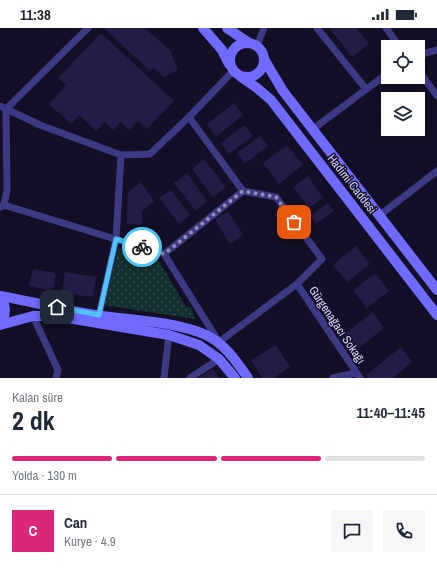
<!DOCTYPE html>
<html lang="tr">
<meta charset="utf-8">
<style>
:root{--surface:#fff;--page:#f6f6f7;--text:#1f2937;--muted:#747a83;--line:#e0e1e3;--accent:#db2777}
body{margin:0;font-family:"Archivo Narrow",sans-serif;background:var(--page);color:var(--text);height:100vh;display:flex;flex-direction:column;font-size:15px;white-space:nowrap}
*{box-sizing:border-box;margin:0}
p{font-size:13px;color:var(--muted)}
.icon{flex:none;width:22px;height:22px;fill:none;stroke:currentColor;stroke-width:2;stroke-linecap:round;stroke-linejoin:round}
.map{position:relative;height:350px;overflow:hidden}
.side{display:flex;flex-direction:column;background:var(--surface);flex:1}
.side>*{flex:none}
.buttons{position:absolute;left:381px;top:12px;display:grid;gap:8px}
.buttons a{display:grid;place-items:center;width:44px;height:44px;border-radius:0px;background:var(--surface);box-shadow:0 4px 16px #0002;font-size:20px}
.pin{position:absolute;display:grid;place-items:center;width:34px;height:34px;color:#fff;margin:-17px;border-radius:8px;box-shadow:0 2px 6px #0006}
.courier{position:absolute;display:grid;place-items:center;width:40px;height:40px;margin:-20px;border:3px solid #4fc3f7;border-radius:50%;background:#fff;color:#222;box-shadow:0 1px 5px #0007}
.head em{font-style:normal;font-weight:800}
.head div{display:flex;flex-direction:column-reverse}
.head{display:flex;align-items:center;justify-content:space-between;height:68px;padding:0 12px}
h1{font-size:26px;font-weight:800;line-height:30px}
.bar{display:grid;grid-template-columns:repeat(4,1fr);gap:6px 4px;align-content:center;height:48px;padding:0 12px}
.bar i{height:5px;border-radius:3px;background:var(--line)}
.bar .on{background:var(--accent)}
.bar p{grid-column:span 4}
.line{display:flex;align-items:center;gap:10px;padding:0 12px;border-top:1px solid var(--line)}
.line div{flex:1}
.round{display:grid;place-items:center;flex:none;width:42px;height:42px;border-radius:0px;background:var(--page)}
.status{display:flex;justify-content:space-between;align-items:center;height:28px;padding:0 20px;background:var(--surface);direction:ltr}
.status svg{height:11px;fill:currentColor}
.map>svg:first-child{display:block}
.park{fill:url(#park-dots)}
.building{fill:#241b47}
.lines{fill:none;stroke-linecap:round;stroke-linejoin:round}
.street{stroke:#3d3a85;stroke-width:7}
.secondary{stroke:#6f6bff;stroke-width:10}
.done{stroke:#948fb3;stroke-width:4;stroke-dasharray:0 7.2}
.route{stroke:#4fc3f7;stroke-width:5}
.labels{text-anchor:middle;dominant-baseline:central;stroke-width:3;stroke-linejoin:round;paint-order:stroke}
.street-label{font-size:12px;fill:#d9d4ff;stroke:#130f26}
</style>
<div class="status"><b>11:38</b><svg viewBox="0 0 49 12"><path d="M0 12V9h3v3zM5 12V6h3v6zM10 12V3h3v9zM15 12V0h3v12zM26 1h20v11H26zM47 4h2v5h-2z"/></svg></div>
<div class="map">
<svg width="437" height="350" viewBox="0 0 437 350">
<defs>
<pattern id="park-dots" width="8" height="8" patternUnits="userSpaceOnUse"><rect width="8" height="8" fill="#12302f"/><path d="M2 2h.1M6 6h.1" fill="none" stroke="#344d4e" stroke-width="1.8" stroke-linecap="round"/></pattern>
</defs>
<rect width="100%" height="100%" fill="#130f26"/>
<path class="park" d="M119,219L159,233L186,279H191L195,291L104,277Z"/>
<g class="building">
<path d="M104,0H145L170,22L178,42L164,49L154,40L150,43Z"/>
<path d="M329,0H356L369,16L352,29Z"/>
<path d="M101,5L174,73L147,101L138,93L129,102L121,94L113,102L105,94L96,103L79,87L71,96L49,76L66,57L58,50Z"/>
<path d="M234,75L243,87L216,109L207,96Z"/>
<path d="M244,97L253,108L229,126L221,115Z"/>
<path d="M260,108L268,118L245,136L237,125Z"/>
<path d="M287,117L303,137L279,156L263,135Z"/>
<path d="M204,131L226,159L213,169L192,141Z"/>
<path d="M187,145L207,173L196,183L174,155Z"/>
<path d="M308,148L323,170L309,180L293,159Z"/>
<path d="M141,154L154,173L142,183V197L127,196L128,164Z"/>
<path d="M171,162L190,187L179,196L159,170Z"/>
<path d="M328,175L334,183L316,196L310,188Z"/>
<path d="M228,183L243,207L230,216L215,192Z"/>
<path d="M356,218L370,236L347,254L333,237Z"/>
<path d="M33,241L56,245L53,263L29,258Z"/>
<path d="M65,244L96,249L93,269L62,265Z"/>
<path d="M375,245L389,263L367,280L353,262Z"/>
<path d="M373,284L384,300L351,326L339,310Z"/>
<path d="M276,317L290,339L274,350H262L251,332Z"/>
<path d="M401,319L412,334L393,350H369L366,347Z"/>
<path d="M213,341L219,350H198Z"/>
</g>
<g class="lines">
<g class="street">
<path d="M317,0L366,61"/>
<path d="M386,0L400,19"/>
<path d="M257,18L264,0"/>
<path d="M418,27L437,22"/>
<path d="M418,42L437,68"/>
<path d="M0,78L40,97L121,127L150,126L189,89L233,43"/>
<path d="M313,101L388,45"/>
<path d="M4,177L7,162L6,81L88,0"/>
<path d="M0,179L4,177L164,226L219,314L297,256L322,231L276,169L243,163L189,89"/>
<path d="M380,187L437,143"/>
<path d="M164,226L243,163"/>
<path d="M297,256L360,350"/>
<path d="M99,287L116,211L121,127"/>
<path d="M33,288L58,342L56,350"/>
<path d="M164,350L169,307"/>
<path d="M190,350L219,331"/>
<path d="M333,350L356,345"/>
</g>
<g class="secondary">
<path d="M203,0L222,22L229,36"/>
<path d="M227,0L249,15"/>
<circle cx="247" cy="32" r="17"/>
<path d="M264,31L283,63L437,262"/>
<path d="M241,49L257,60L271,72L437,287"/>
<path d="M0,268C34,274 68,283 102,288C133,292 178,294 206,307C224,315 237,334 248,350"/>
<path d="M0,268C6,277 7,287 0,296"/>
<path d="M0,297L33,288H56L169,307L199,317L219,331L235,350"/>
</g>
</g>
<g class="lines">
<path class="done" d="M142,219L164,226L243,163L276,169L294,194"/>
<path class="route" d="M57,279L99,287L116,211L142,219"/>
</g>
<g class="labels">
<g class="street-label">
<text transform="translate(352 156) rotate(52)">Hadimi Caddesi</text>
<text transform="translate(337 297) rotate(56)">Gürgenağacı Sokağı</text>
</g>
</g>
</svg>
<div class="buttons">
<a><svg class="icon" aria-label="locate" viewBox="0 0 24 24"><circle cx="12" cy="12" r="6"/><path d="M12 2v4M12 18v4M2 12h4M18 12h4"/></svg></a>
<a><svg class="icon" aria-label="layers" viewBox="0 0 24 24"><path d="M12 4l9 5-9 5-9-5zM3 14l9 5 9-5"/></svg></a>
</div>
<div class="pin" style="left:294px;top:194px;background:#ea580c"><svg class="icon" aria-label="bag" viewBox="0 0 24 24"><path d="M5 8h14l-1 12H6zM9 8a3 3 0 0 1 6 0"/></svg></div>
<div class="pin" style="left:57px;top:279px;background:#1f2937"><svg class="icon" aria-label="home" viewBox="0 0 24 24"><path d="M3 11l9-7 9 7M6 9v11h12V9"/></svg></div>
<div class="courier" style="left:142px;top:219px"><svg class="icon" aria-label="bike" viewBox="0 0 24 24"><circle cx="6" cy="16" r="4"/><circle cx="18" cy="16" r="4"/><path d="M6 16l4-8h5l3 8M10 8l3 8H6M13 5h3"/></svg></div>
</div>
<section class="side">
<div class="head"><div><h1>2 dk</h1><p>Kalan süre</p></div><em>11:40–11:45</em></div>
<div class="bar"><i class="on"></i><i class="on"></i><i class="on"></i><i></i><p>Yolda · 130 m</p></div>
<div class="line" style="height:72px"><b class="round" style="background:var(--accent);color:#fff">C</b><div><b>Can</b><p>Kurye · 4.9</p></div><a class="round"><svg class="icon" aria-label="chat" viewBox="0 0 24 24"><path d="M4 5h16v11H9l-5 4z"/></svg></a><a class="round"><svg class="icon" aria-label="phone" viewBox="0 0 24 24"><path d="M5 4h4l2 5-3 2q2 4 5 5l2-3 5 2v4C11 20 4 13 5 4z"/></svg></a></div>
</section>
